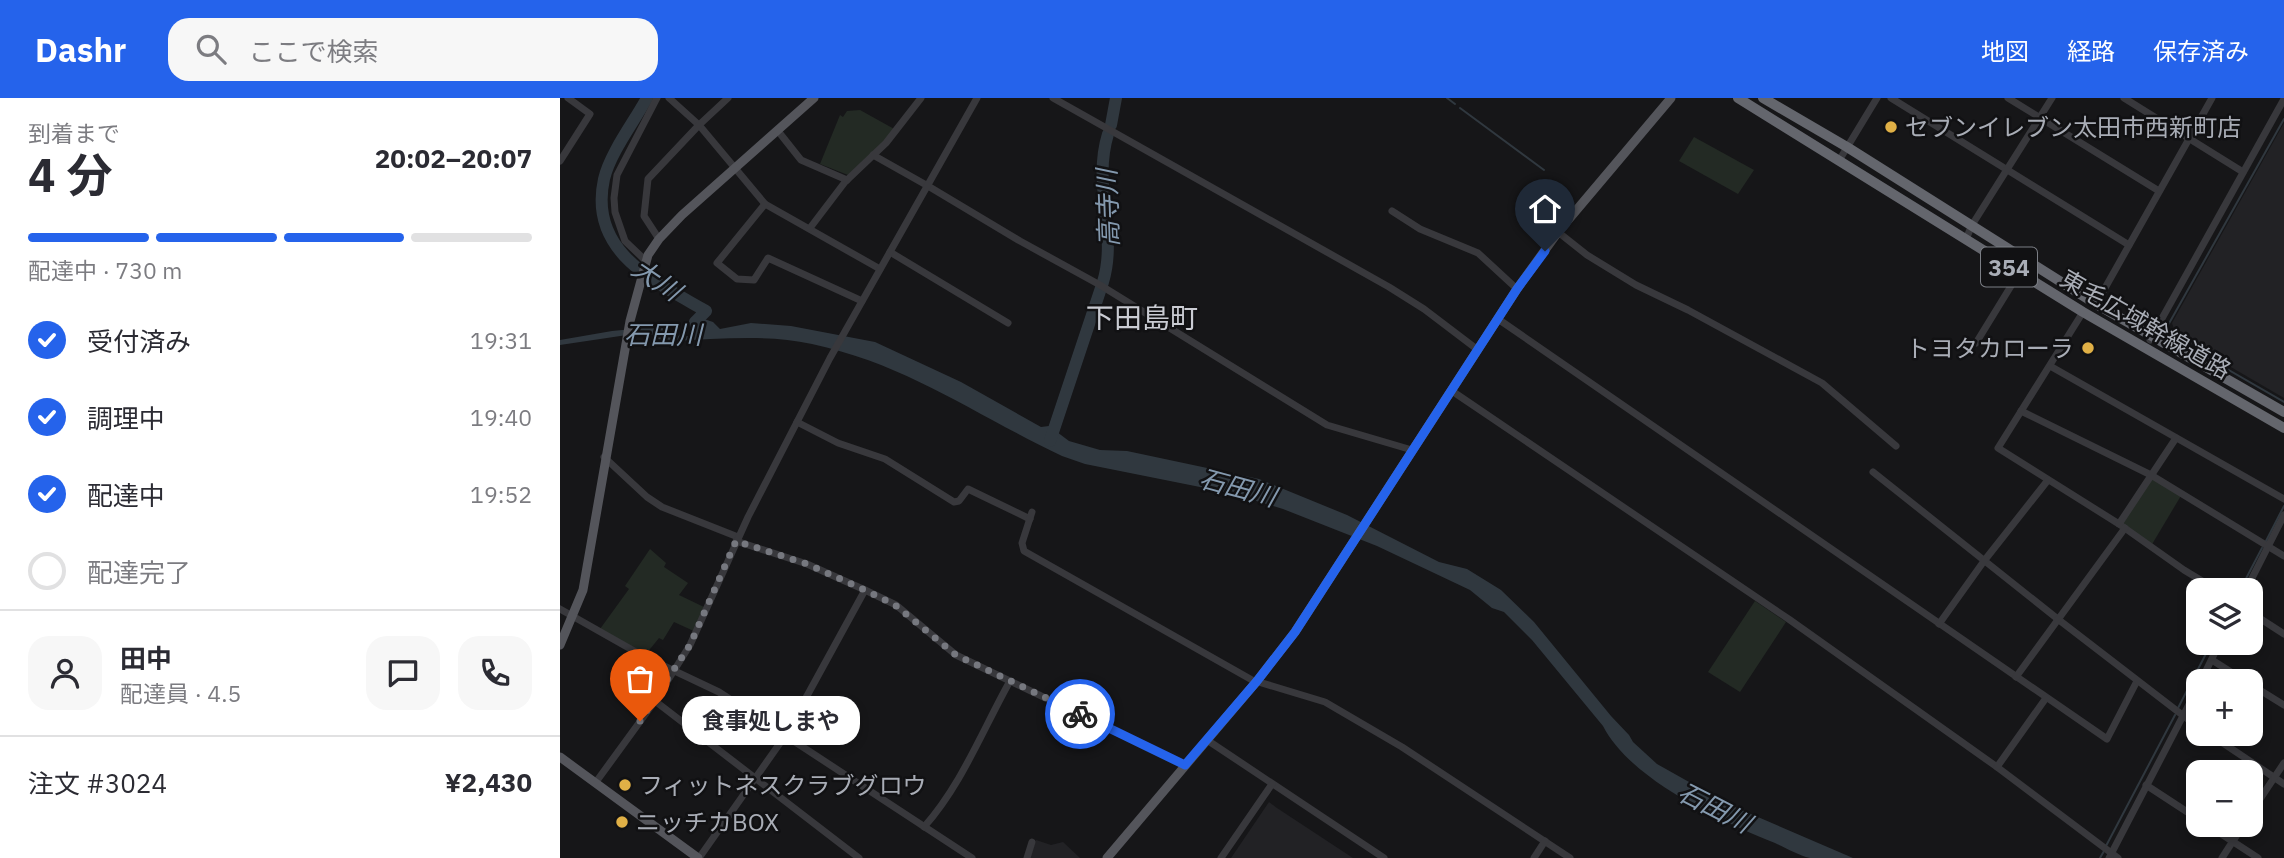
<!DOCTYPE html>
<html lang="ja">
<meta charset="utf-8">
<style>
:root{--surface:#fff;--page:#f7f7f7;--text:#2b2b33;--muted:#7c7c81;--line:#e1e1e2;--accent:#2563eb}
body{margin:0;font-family:"IBM Plex Sans","Noto Sans JP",sans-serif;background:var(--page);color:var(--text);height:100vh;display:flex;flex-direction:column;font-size:26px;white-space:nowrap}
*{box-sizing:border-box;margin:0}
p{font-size:23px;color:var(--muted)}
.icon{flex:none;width:38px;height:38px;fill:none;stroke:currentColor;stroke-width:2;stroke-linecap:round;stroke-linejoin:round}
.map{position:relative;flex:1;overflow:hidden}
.panel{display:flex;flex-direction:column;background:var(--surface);width:560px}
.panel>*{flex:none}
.controls{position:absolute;left:1626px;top:480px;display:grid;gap:14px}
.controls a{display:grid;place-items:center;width:77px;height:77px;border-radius:14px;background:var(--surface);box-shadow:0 4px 10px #0003;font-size:35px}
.pin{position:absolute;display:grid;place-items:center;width:60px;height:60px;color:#fff;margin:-72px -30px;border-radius:50% 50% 50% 0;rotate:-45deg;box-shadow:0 0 7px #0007}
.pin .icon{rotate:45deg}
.courier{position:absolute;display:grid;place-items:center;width:70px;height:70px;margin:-35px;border:5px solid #2563eb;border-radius:50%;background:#fff;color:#222;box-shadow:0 2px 9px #0007}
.bubble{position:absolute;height:49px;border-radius:21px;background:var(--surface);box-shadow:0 4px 10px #0003;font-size:23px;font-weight:700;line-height:49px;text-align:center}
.head em{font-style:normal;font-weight:700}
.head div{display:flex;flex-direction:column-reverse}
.head{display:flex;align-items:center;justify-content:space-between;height:119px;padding:0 28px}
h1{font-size:46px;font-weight:700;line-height:52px}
.bar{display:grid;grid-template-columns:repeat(4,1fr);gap:10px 7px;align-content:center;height:84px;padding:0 28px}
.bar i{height:9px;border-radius:5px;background:var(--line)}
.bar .current{background:var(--accent)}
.bar p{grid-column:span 4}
.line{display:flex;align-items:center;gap:18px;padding:0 28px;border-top:2px solid var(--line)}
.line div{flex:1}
.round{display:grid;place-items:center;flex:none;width:74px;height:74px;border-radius:21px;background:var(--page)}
ol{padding:0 28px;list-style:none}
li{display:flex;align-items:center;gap:21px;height:77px}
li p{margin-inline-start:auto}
li .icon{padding:7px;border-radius:50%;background:var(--accent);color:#fff;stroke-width:4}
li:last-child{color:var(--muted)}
li i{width:38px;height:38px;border:4px solid var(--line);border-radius:50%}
header{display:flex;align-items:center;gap:42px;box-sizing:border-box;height:98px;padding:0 35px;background:var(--accent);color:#fff}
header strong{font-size:33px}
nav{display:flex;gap:38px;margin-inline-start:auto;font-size:24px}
.search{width:490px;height:63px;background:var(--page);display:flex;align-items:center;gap:18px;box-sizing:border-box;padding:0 24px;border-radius:21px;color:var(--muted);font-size:26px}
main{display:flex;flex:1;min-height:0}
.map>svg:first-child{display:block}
.built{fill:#222225}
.green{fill:#232a24}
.water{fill:#30383f}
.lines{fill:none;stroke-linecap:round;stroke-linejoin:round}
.stream{stroke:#30383f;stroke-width:2}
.river{stroke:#30383f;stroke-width:12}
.minor{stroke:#38383c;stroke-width:7}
.major{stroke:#54555b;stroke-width:9}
.highway{stroke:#64666d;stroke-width:10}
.done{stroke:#76787f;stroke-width:7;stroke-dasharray:0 12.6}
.route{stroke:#2563eb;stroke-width:9}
.poi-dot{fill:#e0b046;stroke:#111113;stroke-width:2.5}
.labels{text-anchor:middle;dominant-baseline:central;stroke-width:5;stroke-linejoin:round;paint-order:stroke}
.shield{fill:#111113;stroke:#7b7e85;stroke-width:2}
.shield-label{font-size:23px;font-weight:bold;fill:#a9adb6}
.poi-label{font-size:24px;fill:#a9adb6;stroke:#111113;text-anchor:start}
.street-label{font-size:24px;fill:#a9adb6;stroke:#111113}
.water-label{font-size:26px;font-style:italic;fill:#8499ae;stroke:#111113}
.quarter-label{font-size:28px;fill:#caccd3;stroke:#111113}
</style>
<header>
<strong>Dashr</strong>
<div class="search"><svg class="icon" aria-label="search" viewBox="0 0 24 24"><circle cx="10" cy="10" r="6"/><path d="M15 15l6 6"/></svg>ここで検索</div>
<nav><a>地図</a><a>経路</a><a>保存済み</a></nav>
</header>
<main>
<section class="panel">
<div class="head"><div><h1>4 分</h1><p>到着まで</p></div><em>20:02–20:07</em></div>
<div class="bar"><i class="current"></i><i class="current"></i><i class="current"></i><i></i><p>配達中 · 730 m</p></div>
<ol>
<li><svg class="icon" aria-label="check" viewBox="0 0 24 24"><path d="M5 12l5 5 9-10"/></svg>受付済み<p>19:31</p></li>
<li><svg class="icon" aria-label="check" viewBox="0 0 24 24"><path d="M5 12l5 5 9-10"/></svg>調理中<p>19:40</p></li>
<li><svg class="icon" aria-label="check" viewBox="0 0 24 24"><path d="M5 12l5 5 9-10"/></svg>配達中<p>19:52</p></li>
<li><i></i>配達完了</li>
</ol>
<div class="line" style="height:126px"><a class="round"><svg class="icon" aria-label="person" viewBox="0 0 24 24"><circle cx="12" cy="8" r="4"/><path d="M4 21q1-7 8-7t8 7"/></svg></a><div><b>田中</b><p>配達員 · 4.5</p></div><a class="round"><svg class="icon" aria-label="chat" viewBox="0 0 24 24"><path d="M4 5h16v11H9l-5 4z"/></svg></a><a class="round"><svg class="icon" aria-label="phone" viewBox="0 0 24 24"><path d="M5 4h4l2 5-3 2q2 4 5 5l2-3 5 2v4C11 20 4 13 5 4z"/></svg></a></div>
<div class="line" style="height:91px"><div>注文 #3024</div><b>¥2,430</b></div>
</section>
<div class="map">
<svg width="1724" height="760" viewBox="0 0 1724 760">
<rect width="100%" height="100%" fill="#161618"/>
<g class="built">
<path d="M1724,25V300L1616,237L1612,225Z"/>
<path d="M709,704L717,710L793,760H671Z"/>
<path d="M476,742L491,747L503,744L520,760H470Z"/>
</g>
<g class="green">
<path d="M300,12L336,32L288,77L260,66L280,17L283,19L287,13Z"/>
<path d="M1134,39L1194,72L1178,96L1119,63Z"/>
<path d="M1591,377L1622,396L1591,448L1559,426Z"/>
<path d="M90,451L106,465L104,469L128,485L119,497L146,510L136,534L114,524L103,542L99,540L86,556L40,531L69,491L65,488Z"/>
<path d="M1195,503L1226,524L1180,594L1148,574Z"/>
</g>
<path class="water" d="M141,220L153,224L160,231L191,225L231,228L315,244L401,284L481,329L489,328L509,343L540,352L567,353L699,381L787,417L879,464L907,471L941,492L974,524L1051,618L1069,637L1073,644L1097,666L1170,707L1293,760C1280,760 1263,760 1250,760C1238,757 1226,750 1215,745C1160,723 1070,681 1043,628L972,542L944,514L932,510L910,492L817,448L723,411L670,395L525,366L502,358C415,317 349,267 252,246C207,236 159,241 113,243L98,241L87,234L0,247V242L52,233L104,228L108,236L118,238L122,235L125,238H132L135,234L131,232L129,223Z"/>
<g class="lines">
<g class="stream">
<path d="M887,0L895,6"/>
<path d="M900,10L984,72"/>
<path d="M1724,21L1607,229L1608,237L1724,304"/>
<path d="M1705,445L1724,408"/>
<path d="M1680,492L1702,450"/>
<path d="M1617,612L1652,544"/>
<path d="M1546,748L1615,617"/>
<path d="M1540,760L1544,753"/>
</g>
<g class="river">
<path d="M87,0C74,24 50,55 44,81C28,154 94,183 146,213L135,224L139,234"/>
<path d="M551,27L556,0"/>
<path d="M490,343L543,184C558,135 532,88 548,36"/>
</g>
<g class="minor">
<path d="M109,0L139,27L205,106L320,171"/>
<path d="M493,0L829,189L864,211L918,252"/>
<path d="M1331,0L1569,147"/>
<path d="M1448,0L1599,93"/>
<path d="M1564,0L1683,74"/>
<path d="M218,33L241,62L287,82"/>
<path d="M313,57L368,88L460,143L540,187L767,327L852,352"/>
<path d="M1280,61L1317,0"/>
<path d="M0,63L30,16L8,0"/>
<path d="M205,106L157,165L177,181L194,182L208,160L302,203"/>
<path d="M832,113L860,131L918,155L957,191"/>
<path d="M250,130L285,84L326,45L361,0"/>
<path d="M998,134L1027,157L1076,187L1128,212L1262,285L1336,348"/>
<path d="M99,141L84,118L88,81L139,27L168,0"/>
<path d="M1406,141L1412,127L1492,0"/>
<path d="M330,154L448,225"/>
<path d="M86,163L65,143L55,114L54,100L57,77L97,0"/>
<path d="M1536,206L1652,0"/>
<path d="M1523,214L1438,350L1559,426L1624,472L1657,492"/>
<path d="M938,221L1547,641L1577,583"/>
<path d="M1590,242L1724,1"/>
<path d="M1416,245L1459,175"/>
<path d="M1490,268L1724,401"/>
<path d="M892,293L1230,522L1437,669L1558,760"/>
<path d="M1461,313L1591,377L1724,458"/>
<path d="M237,324L278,345L325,361L394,404L399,403L408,391L470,421"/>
<path d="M44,359L87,399L102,409L178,439"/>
<path d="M1313,374L1499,522L1638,629"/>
<path d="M472,414L462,445L464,453L692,582L765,604L842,649L1010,760"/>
<path d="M1559,426L1616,340"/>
<path d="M176,443L247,466L305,492L336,507L396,557L625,667"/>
<path d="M1686,492L1724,417"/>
<path d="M0,511L83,558L159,594L412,760"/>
<path d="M1690,514L1724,536"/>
<path d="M1379,526L1424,463L1488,382"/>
<path d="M1652,562L1685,583"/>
<path d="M1456,579L1565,430"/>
<path d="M1641,583L1660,544"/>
<path d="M1690,586L1724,607"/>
<path d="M95,603L299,760"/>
<path d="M1648,635L1724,686"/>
<path d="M647,642L824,760"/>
<path d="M1437,669L1486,600"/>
<path d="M36,684L95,603L130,547L188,419L270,260L417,0"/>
<path d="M1586,687L1638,721"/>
<path d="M1690,716L1724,665"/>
<path d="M1646,726L1698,760"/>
<path d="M364,729C402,686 422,633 450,583"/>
<path d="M139,760L225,638L305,492"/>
<path d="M467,760L472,744"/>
<path d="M661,760L712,686"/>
<path d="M974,760L985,743"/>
<path d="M1549,760L1638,589"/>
<path d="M1662,760L1684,726"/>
</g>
<g class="major">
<path d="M0,547L23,492L70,223L88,157L99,141L122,117L254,0"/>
<path d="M0,659L138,760"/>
<path d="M547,760L697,583L735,534L957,191L998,134L1111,0"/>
</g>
<g class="highway">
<path d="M1178,0L1523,214L1724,330"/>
<path d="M1203,0L1287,49L1536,206L1724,314"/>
</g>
</g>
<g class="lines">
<path class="done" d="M80,623L130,547L176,443L247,466L305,492L335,507L396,557L520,616"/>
<path class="route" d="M520,616L625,667L697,583L735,534L957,191L985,153"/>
</g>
<g class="poi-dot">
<circle cx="1331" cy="29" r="7"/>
<circle cx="1528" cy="250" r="7"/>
<circle cx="65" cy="687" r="7"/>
<circle cx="62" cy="724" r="7"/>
</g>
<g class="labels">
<rect class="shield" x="1421" y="149.5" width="56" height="39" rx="5"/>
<g class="shield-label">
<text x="1449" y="169">354</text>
</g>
<g class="poi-label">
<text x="1345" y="29">セブンイレブン太田市西新町店</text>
<text x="1514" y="250" text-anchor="end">トヨタカローラ</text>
<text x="79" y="687">フィットネスクラブグロウ</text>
<text x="76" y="724">ニッチカBOX</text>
</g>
<g class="street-label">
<text transform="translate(1586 226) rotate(30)">東毛広域幹線道路</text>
</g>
<g class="water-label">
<text transform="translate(547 110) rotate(-92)">高寺川</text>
<text transform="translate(97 181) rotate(34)">大川</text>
<text x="103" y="236">石田川</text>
<text transform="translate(678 389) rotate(15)">石田川</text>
<text transform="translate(1155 709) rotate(27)">石田川</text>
</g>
<g class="quarter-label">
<text x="582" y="219">下田島町</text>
</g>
</g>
</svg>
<div class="controls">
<a><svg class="icon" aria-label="layers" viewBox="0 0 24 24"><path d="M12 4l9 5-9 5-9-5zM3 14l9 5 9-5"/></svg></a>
<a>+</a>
<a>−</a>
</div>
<div class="pin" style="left:80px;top:623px;background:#ea580c"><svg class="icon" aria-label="bag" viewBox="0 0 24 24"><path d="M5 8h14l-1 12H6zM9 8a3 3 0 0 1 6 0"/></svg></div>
<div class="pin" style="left:985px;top:153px;background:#1f2937"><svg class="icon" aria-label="home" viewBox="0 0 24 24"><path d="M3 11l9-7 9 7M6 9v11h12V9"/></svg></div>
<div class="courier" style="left:520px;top:616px"><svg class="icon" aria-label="bike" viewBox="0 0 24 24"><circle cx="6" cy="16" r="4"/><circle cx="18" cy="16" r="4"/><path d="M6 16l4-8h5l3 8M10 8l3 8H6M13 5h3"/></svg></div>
<div class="bubble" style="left:122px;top:598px;width:178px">食事処しまや</div>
</div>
</main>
